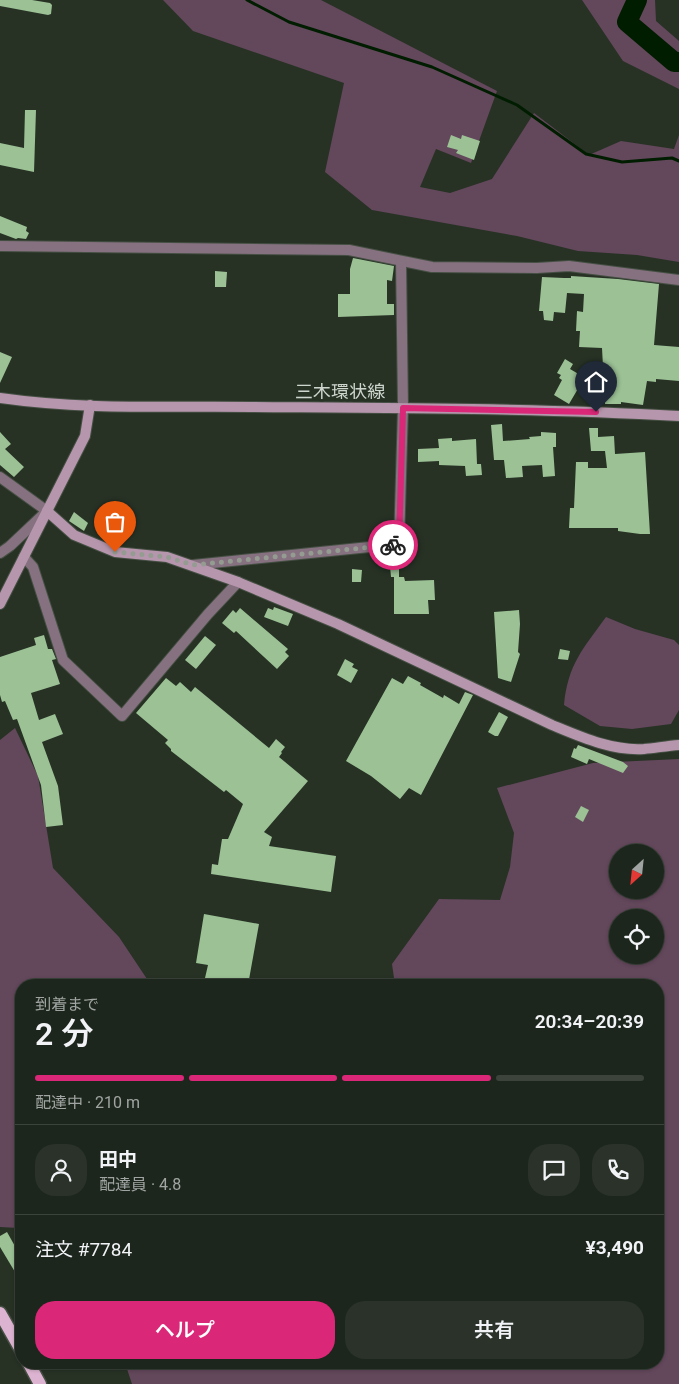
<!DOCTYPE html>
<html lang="ja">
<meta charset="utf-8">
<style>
:root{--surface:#1d261c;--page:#2a3229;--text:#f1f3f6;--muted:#a0a5a3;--line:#3b433b;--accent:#db2777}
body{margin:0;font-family:Roboto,"Noto Sans JP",sans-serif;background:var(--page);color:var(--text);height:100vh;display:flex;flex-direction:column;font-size:19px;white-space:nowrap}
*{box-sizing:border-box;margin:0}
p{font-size:16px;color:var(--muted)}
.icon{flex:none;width:28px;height:28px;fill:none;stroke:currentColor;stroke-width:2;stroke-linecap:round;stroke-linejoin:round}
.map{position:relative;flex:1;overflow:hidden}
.side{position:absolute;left:15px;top:979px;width:649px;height:390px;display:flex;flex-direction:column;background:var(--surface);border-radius:20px;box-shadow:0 1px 4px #0004,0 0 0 1px var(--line)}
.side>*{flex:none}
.needle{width:32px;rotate:207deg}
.controls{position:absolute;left:609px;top:844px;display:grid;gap:10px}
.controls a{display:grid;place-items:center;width:55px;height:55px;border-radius:50%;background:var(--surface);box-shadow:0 1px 4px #0004,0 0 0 1px var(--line);font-size:25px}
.pin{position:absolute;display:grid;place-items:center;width:42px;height:42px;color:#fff;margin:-51px -21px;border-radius:50% 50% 50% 0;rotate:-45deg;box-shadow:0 0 5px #0007}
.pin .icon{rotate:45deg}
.courier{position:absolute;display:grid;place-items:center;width:50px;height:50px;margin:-25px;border:4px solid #db2777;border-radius:50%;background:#fff;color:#222;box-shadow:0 1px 6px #0007}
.summary em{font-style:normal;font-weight:600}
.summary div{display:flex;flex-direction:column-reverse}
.summary{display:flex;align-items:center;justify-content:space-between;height:85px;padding:0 20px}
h1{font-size:32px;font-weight:600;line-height:38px}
.bar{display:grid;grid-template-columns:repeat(4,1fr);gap:8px 5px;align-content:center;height:60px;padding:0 20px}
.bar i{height:6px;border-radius:4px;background:var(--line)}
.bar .selected{background:var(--accent)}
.bar p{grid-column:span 4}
.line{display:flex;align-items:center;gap:12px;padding:0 20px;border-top:1px solid var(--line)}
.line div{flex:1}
.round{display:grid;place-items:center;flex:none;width:52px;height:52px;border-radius:20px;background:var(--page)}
.action{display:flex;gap:10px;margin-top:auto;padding:10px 20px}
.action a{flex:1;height:58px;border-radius:20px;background:var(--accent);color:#fff;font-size:20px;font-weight:600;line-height:58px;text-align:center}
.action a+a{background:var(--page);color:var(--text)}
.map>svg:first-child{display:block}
.green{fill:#63475b;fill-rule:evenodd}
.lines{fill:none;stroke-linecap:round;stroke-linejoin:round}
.stream{stroke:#001d00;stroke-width:3}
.river{stroke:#001d00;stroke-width:20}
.building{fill:#9bc195}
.street-casing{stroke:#454f43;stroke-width:12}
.secondary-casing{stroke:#454f43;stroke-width:12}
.primary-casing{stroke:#454f43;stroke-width:15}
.street{stroke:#85717f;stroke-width:10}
.secondary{stroke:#b696ac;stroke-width:10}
.primary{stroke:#dcb3d0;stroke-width:12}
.done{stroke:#949c92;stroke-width:5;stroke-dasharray:0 9}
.route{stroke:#db2777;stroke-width:6}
.labels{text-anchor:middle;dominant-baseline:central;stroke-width:5;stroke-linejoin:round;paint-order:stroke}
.street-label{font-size:18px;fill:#ced5cd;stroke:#273225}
</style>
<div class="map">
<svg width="679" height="1384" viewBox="0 0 679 1384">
<rect width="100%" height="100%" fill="#273225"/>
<g class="green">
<path d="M163,0H321L497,91L471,163L436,149L420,187L450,193L492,179L534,113L589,155L621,141L674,149L679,135V262L637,255L578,251L517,236L372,210L325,172L344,83L193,31Z"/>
<path d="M582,0H655L656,21L679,41V89L623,61Z"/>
<path d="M606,617L635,629L674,640L679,645V710L671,724L632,729L600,726L564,705C568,664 583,649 606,617Z"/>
<path d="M15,728L38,776L53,868L119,937L151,985H21V1228H19L0,1227V740Z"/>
<path d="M679,759V1384H132L125,1363L658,1362V985H395L392,964L439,899L500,900L510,867L514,833L497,788L593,763ZM618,852H655V890H618ZM618,918H655V955H618Z"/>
</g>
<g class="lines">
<path class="stream" d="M247,0L289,22L432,67L517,105L586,154L622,162L672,158L679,161"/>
<path class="river" d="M637,0L627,22L674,62H679"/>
</g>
<g class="building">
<path d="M0,0H32L50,3L52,5L51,14L48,15L0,6Z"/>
<path d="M25,110H36L34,172L0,165V143L24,148Z"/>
<path d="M451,135L461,139L462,135L480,141L474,160L461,155L456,153L458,150L447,147Z"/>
<path d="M0,216L27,227L26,231L29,233L26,239L18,238L16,239L0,233Z"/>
<path d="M353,258L394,266L392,281L387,280V304H394V315L338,317V294H350V269Z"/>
<path d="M215,271L227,272L226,287H215Z"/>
<path d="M571,276L618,279L659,284L654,345L679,347V381L656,379V382L647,381L643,405L621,402V404H605L602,348L579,347L580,331H576L577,311L583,312L584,294L567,293L565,313L554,312L553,321L544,320L543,311H539L542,277L564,278H571Z"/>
<path d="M0,352L12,357L0,383Z"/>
<path d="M565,359L573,364L570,369L587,379L581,388L579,387L569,404L554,395L562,380L559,378L561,375L557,373Z"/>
<path d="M502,424L503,441L530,439L529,437L541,436V432L556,433V447H553L555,476L543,477L542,465L522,466L523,477L506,478L504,460H494L491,425Z"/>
<path d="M589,428H598V437L614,436L615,454L645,452L650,534H640L618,531V528H569L570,508H574L576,462H588V468H607L605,451H591Z"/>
<path d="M0,432L11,444L5,449L24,467L14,477L0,465Z"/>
<path d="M452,438V441L476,439L477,464H481L482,475L466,476L465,466L439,465V461L418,462V449L439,448L438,439Z"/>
<path d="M74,512L88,523L84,531L69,521Z"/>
<path d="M390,566H399V577H391Z"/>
<path d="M352,569L362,570L361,582H352Z"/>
<path d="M394,577H404L405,581L434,580L435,600H428L429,614H394Z"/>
<path d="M274,607L293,614L288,626L264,617L268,608L273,610Z"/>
<path d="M240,608L288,649L285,652L289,656L277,669L236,631L234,633L222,623L233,610L236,613Z"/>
<path d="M519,610L520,624L518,652L520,654L511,682L498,678L494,612Z"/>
<path d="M44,635L48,649H52L56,659L52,660L60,684L31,693L39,720L55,714L63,734L42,742L58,786L63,825L46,827L41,785L17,719L13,720L5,701L2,702L0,695V657L36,645L34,638Z"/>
<path d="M205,636L216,645L196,669L185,660Z"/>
<path d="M560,649L570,651L568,660L558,659Z"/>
<path d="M345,659L354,664L352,667L358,670L351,683L337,675Z"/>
<path d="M408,676L421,683L420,685L443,698L444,695L459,704L465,692L473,695L421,795L409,788L400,799L371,776L346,761L392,678L403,684Z"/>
<path d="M166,678L176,686L180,682L191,692L195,687L269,748L276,739L285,747L281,752L282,753L279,757L308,781L264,832L272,837L269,846L336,856L331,892L211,874L212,864L218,865L222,839H228L243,804L226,790L224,792L171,751V749L165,743L168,740L136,713Z"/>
<path d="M499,712L508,717L498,736H495L488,732Z"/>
<path d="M578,745L623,762L628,766L623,773L589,759L587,764L571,757L574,748L576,749Z"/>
<path d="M581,806L589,810L583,822L575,817Z"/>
<path d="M204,914L259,924L248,985L205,978L208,965L196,963Z"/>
<path d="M7,1232L21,1257V1282L0,1247V1236Z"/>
</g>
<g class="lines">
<defs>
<g id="street">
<path d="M0,246L349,250L432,267L537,268L569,266L679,280"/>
<path d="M0,477L47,511L10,546L0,553"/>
<path d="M24,557L33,567L63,660L122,716L208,614L238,582"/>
<path d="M193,565L399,544L403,408L401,261"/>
</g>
<g id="secondary">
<path d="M0,398C83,410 169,406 253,407C395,408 537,408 679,416"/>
<path d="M47,511L74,535L115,552L167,557L238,582L338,624L552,725C581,737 612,751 644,749C655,748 667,746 679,745"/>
<path d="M0,604L85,436L90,405"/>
</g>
<g id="primary">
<path d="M0,1313L21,1350"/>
<path d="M28,1362L40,1384"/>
</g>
</defs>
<use href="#street" class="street-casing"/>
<use href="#secondary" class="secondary-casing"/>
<use href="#primary" class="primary-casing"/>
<use href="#street" class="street"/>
<use href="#secondary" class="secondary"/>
<use href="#primary" class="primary"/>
</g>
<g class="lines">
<path class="done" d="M115,552L167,557L193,565L393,545"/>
<path class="route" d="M393,545L399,544L403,408L596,412"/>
</g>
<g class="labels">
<g class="street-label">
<text x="340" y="391">三木環状線</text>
</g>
</g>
</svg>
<div class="controls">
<a><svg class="needle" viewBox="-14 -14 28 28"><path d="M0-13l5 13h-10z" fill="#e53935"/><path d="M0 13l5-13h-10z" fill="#a0a5a3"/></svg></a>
<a><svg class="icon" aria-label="locate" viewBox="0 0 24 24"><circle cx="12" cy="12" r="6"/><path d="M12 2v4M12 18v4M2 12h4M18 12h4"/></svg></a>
</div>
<div class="pin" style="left:115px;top:552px;background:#ea580c"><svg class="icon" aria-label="bag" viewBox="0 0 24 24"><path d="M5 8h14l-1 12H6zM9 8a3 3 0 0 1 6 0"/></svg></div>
<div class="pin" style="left:596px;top:412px;background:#1f2937"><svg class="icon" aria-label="home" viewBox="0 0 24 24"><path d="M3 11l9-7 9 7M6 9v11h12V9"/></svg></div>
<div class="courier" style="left:393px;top:545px"><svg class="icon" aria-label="bike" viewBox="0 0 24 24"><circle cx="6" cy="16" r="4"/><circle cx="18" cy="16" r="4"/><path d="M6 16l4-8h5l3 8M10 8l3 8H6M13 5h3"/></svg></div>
<section class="side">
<div class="summary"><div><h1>2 分</h1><p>到着まで</p></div><em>20:34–20:39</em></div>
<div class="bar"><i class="selected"></i><i class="selected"></i><i class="selected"></i><i></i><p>配達中 · 210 m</p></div>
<div class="line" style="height:90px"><a class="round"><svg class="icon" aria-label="person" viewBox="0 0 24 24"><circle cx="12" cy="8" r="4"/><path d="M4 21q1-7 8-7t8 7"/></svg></a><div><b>田中</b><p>配達員 · 4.8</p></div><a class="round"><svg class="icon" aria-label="chat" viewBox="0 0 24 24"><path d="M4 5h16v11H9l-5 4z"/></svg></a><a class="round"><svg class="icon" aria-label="phone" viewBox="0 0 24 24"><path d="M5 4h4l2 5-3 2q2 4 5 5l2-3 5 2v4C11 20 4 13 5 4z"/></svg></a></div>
<div class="line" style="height:65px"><div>注文 #7784</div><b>¥3,490</b></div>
<div class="action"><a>ヘルプ</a><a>共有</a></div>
</section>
</div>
